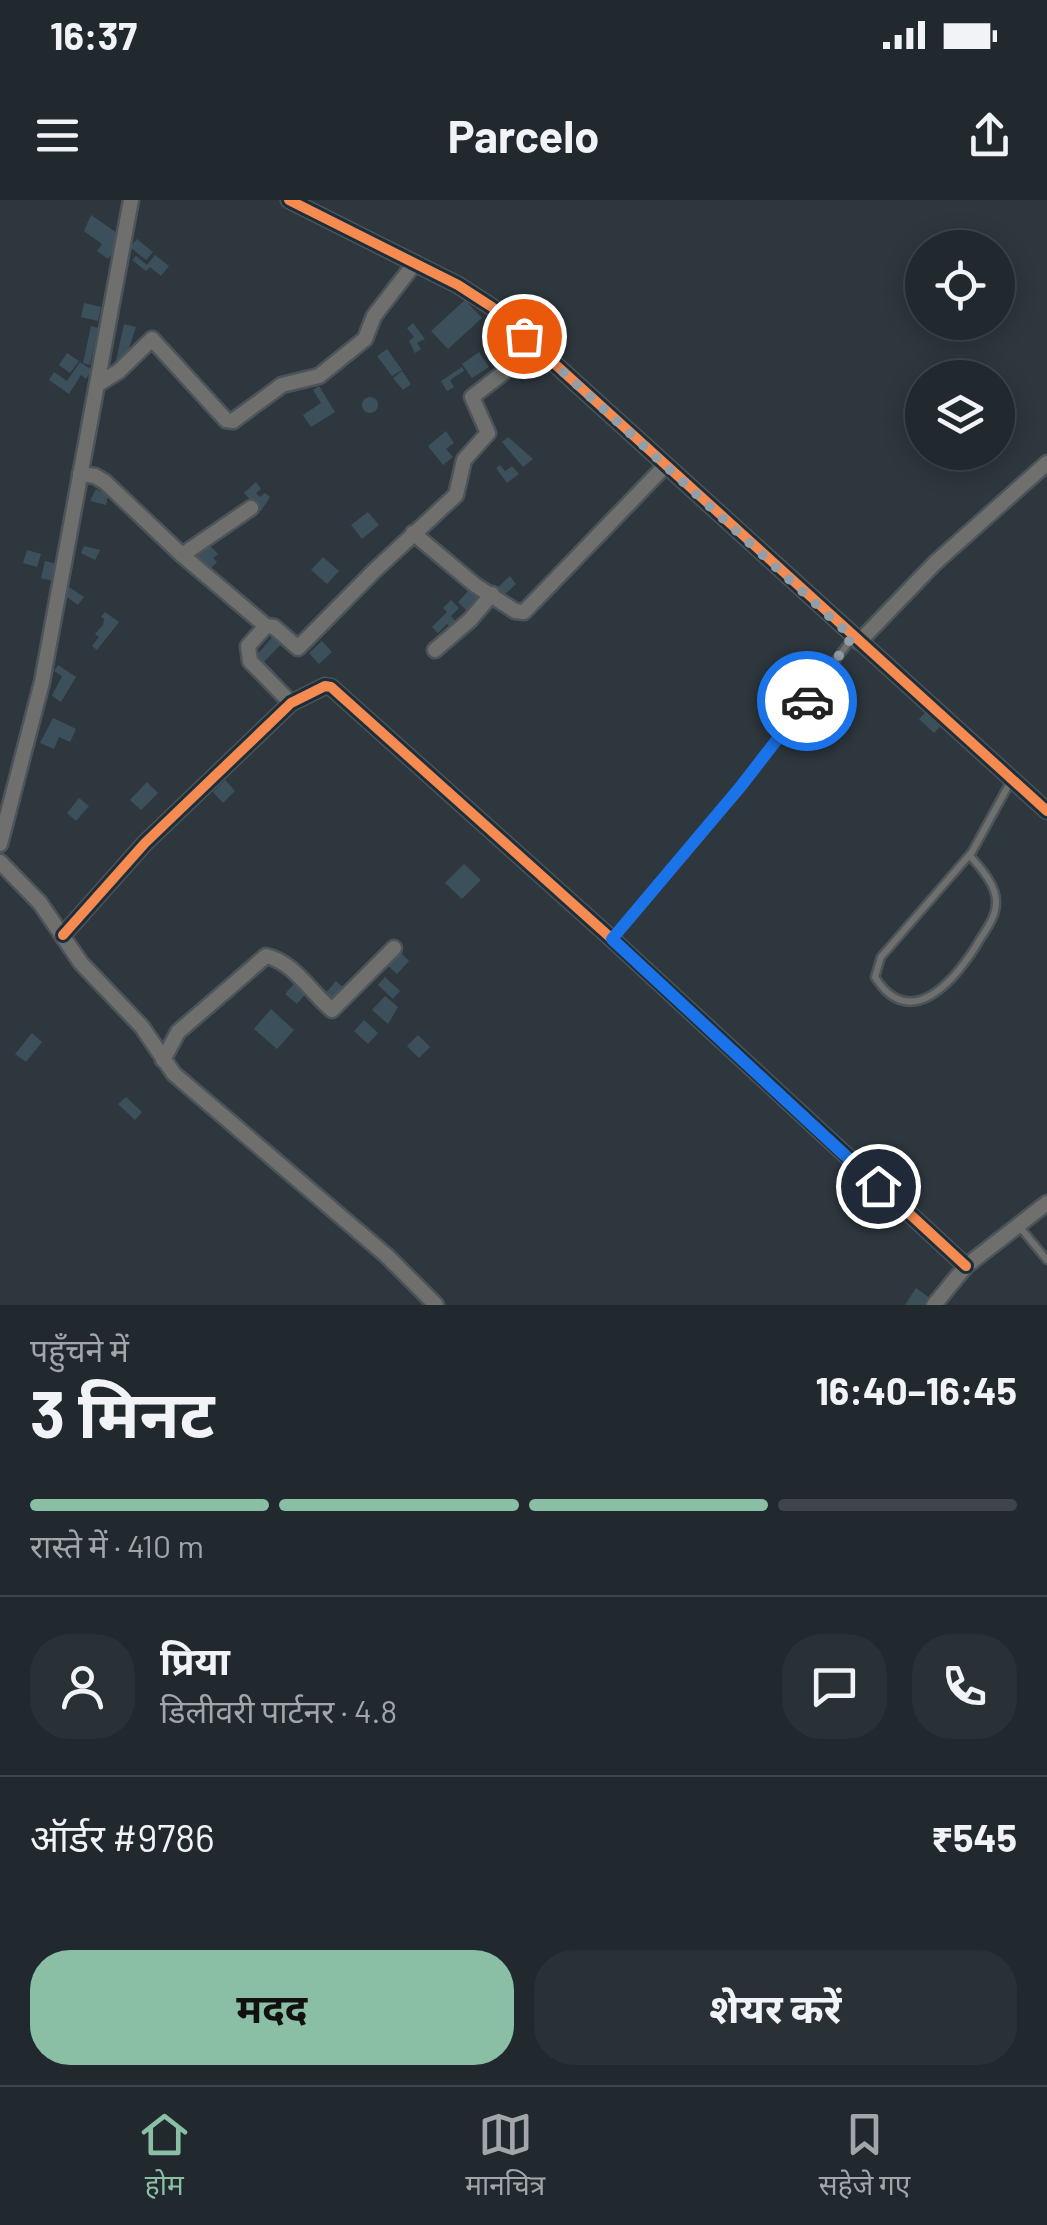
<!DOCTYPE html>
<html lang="hi">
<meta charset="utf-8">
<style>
:root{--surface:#22292e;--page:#2a3136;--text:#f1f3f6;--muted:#a2a6aa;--line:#3f454a;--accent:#8abfa5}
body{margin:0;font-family:Barlow,"Noto Sans Devanagari",sans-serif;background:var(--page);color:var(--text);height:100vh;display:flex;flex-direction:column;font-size:38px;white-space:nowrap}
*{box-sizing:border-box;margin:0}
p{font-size:32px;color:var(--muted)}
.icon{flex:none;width:55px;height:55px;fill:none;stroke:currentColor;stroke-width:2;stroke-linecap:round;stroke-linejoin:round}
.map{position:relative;height:1105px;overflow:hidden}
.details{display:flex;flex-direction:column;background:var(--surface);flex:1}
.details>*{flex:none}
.fabs{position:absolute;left:905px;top:30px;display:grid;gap:20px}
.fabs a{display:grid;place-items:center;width:110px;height:110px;border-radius:50%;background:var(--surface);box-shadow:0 5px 25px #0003,0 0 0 2px var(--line);font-size:50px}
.pin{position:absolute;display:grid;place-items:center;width:85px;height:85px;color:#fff;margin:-42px;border:5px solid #fff;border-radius:50%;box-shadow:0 2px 10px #0007}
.courier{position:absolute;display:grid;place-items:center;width:100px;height:100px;margin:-50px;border:8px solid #1a73e8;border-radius:50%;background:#fff;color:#222;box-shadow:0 2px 12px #0007}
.summary em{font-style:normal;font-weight:700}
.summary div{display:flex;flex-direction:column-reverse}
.summary{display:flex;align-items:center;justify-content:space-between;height:170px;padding:0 30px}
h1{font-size:65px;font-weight:700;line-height:75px}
.bar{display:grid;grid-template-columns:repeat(4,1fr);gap:15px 10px;align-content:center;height:120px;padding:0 30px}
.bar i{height:12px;border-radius:8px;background:var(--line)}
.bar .on{background:var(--accent)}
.bar p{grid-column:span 4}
.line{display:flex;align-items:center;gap:25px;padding:0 30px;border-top:2px solid var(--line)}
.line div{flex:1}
.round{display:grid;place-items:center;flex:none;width:105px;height:105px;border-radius:40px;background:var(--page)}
.action{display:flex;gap:20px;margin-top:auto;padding:20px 30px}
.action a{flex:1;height:115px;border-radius:40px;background:var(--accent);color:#111;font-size:40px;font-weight:700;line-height:115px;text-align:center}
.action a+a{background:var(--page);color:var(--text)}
.status{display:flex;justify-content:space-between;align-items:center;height:70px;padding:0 50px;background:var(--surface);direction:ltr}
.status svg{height:28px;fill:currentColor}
header{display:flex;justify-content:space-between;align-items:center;height:130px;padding:0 30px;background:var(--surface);font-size:45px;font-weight:700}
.menu{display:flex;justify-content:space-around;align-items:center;height:140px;border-top:2px solid var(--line);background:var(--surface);font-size:28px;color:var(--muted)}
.menu a{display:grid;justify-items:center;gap:5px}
.menu .on{color:var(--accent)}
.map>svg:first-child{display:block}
.building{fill:#3c505c}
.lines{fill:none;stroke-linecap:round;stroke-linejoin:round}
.lane-casing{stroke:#4c5459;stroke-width:11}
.street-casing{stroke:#4c5459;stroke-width:19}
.lane{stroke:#6f706e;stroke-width:6}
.street{stroke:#6f706e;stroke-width:14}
.cycleway-casing{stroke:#1d2e3b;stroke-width:16}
.cycleway{stroke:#f68b52;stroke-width:10}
.done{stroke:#949ea6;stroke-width:10;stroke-dasharray:0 18}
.route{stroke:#1a73e8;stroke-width:12}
</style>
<div class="status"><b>16:37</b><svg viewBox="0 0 49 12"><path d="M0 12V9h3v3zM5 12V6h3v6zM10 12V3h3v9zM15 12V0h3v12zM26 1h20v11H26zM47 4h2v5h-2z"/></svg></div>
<header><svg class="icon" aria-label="menu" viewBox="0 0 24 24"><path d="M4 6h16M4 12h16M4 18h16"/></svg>Parcelo<svg class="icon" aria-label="share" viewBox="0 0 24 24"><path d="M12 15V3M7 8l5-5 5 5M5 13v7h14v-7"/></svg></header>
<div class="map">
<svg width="1047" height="1105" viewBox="0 0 1047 1105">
<rect width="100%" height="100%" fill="#2e373e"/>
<g class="building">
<path d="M91,15L120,35L115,42L120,46L108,59L97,51L102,44L84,31Z"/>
<path d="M137,39L153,52L146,60L130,47Z"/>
<path d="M155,55L169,66L161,76L150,67L146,71L132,60L136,56L147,65Z"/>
<path d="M465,100L482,118L448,149L431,131Z"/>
<path d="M84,103L101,107L98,121L81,117Z"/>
<path d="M413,123L425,139L417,143L421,149L415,153L409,141L414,137L407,128Z"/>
<path d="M124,124L136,127L124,163L116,161Z"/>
<path d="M91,126L98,128L90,165L83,163Z"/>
<path d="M387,149L402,170L392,176L377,156Z"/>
<path d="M479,152L489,167L472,178L462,164Z"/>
<path d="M67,153L79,161L70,173L59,165Z"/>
<path d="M80,162L92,170L86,179L81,175L69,194L49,180L54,172L67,181Z"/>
<path d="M462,167L464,171L450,180L454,187L447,191L441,181Z"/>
<path d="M402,171L411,184L403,190L393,178Z"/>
<path d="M319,186L335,212L311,227L303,215L321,203L313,190Z"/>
<circle cx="370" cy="205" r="8"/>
<path d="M446,231L454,243L446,249L453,257L443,265L428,246Z"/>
<path d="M508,237L533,259L523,267L502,242Z"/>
<path d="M500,265L505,271L512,266L519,274L507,283L496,268Z"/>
<path d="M256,282L261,289L256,293L260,297L265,293L270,297L261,311L244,293Z"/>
<path d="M96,289L108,295L106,305L90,301Z"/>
<path d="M368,312L379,325L362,339L351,325Z"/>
<path d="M207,343L218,354L213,358L217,362L206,373L192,359Z"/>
<path d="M84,346L100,350L95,360L81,353Z"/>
<path d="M27,350L41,354L37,367L23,363Z"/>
<path d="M323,357L339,371L327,384L311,370Z"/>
<path d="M45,361L61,365L57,382L41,378Z"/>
<path d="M510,376L516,384L502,397L495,390Z"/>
<path d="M69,387L84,397L78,405L64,395Z"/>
<path d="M471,388L484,400L470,414L458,402Z"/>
<path d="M451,400L459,408L451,416L457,423L455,432L447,424L438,433L432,427L447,412L443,408Z"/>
<path d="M105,412L119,422L97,450L92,446L99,437L95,434L103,425L104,419L101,417Z"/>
<path d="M273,436L282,443L264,462L275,473L269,479L252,461Z"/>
<path d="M322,441L332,452L319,464L309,453Z"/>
<path d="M58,465L76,477L61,502L52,496L62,476L54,471Z"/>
<path d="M925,513L940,527L934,533L919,519Z"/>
<path d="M53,518L76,529L70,542L59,537L54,549L40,543Z"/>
<path d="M225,580L235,591L223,603L213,592Z"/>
<path d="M147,582L158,593L141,610L130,600Z"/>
<path d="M79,598L89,606L76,621L67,613Z"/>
<path d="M464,664L481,680L462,699L445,683Z"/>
<path d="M400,752L409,761L397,774L387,765Z"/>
<path d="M385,777L400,791L393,799L378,785Z"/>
<path d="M297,780L308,791L297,804L285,794Z"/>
<path d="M336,781L347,791L333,805L323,796Z"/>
<path d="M385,796L398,807L388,824L372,810Z"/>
<path d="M271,809L294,830L277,849L254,829Z"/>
<path d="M364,820L378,833L368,844L354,831Z"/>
<path d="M32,833L42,842L26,862L15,854Z"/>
<path d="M418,835L430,847L419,858L407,846Z"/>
<path d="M126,897L142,912L135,920L118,904Z"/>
<path d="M916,1088L930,1098L925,1105H905Z"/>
</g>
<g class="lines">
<defs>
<g id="lane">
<path d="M970,656C981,668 997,686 996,703C996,719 983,733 976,746C954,781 910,833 875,777L881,757L972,652L1012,579"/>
<path d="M613,738L741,587L853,437"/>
<path d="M1019,1026L1047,1060"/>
</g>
<g id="street">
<path d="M289,0L458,85L492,107L1047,611"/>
<path d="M100,183L119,171L152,139L226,220L233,221L282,185L319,176L365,139L374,116L415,63"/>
<path d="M80,274L95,276L105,282L182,355L266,426L248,446L250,461L291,503"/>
<path d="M413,333L475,385L515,411L524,412L666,265"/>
<path d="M182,355L251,308"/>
<path d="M266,426L274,427L298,448L374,371L456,295L464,260L488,233L472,197L503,173L524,136"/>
<path d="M853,437L859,442L935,363L1047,263"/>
<path d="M435,450L470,420L492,394"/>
<path d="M0,644L42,482L131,0"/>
<path d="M0,662L40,703L81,763L142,827L174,874L387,1056L436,1105"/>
<path d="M63,735L145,643L291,503L325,486L331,487L612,739L966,1066"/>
<path d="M163,860L178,832L266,756C294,762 311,793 332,810L394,748"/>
<path d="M934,1105L966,1066L1047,1003"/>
</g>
</defs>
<use href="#lane" class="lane-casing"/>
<use href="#street" class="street-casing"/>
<use href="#lane" class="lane"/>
<use href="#street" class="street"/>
<defs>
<g id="cycleway">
<path d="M289,0L458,85L492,107L1047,611"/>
<path d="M63,735L145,643L291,503L325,486L331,487L612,739L966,1066"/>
</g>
</defs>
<use href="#cycleway" class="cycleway-casing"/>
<use href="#cycleway" class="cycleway"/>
</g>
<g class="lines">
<path class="done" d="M524,136L852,437L807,501"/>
<path class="route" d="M807,501L741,586L612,739L878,986"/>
</g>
</svg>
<div class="fabs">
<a><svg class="icon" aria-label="locate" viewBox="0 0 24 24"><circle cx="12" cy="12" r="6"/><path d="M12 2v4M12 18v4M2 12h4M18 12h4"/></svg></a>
<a><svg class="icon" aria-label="layers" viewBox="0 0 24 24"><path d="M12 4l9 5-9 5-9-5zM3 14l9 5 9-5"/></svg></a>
</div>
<div class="pin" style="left:524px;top:136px;background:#ea580c"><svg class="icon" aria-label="bag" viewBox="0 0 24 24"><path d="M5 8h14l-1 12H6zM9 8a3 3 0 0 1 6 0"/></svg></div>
<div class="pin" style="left:878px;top:986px;background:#1f2937"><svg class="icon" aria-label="home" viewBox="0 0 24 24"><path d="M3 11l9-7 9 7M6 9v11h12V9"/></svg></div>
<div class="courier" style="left:807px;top:501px"><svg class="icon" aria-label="car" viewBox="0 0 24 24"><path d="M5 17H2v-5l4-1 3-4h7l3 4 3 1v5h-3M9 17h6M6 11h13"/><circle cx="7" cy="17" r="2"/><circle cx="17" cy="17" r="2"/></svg></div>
</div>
<section class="details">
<div class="summary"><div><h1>3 मिनट</h1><p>पहुँचने में</p></div><em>16:40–16:45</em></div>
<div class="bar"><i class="on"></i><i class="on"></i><i class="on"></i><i></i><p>रास्ते में · 410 m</p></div>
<div class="line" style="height:180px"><a class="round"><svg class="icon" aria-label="person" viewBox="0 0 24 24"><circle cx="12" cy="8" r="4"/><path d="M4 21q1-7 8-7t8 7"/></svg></a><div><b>प्रिया</b><p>डिलीवरी पार्टनर · 4.8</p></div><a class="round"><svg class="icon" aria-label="chat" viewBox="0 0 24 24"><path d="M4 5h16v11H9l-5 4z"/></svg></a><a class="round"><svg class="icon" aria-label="phone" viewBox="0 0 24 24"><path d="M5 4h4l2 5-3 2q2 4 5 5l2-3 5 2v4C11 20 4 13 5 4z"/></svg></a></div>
<div class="line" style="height:130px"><div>ऑर्डर #9786</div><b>₹545</b></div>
<div class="action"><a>मदद</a><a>शेयर करें</a></div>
</section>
<nav class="menu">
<a class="on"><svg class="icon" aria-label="home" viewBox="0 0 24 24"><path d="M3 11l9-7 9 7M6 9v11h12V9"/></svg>होम</a>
<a><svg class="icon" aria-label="map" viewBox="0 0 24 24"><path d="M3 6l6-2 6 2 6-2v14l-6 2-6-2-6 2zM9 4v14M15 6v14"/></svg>मानचित्र</a>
<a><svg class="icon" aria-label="saved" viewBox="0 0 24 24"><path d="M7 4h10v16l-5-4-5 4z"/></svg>सहेजे गए</a>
</nav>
